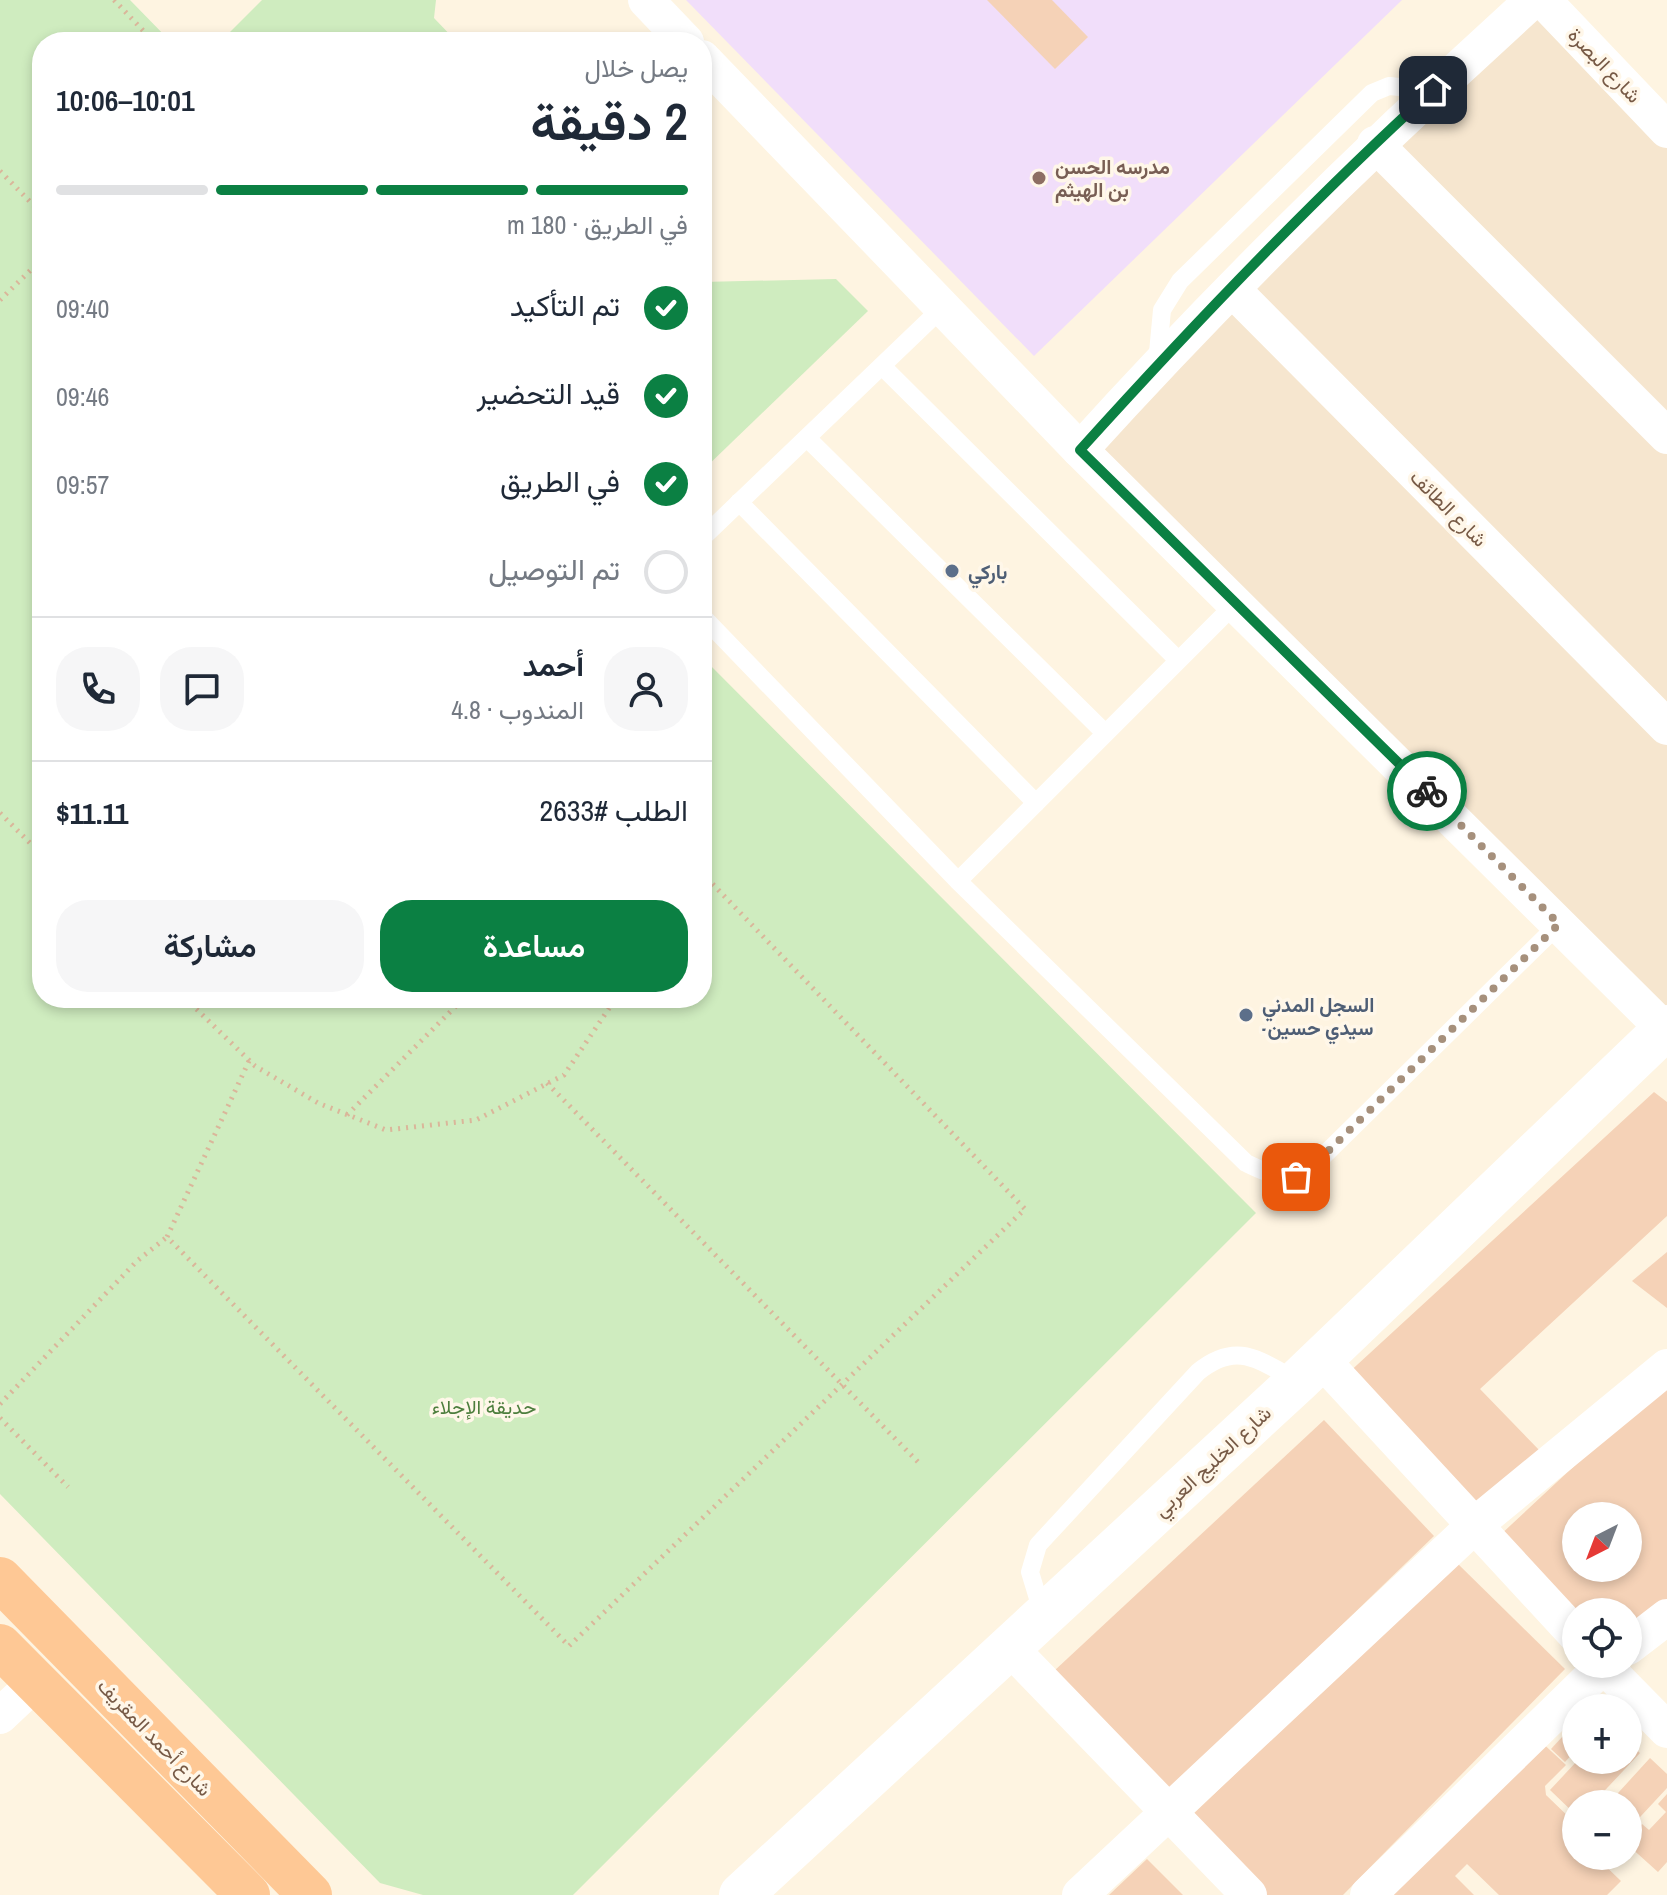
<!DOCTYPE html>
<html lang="ar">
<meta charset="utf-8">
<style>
:root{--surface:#fff;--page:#f6f6f7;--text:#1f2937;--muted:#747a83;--line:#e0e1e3;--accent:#0b8043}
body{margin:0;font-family:"Archivo Narrow",Vazirmatn,sans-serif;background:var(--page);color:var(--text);direction:rtl;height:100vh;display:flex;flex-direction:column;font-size:30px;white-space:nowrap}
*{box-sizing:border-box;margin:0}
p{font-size:26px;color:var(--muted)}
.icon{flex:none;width:44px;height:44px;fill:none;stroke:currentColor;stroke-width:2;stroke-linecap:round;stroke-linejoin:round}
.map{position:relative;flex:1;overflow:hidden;direction:ltr}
.sheet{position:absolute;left:32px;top:32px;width:680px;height:976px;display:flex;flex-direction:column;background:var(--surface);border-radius:32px;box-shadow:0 4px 12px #0003;direction:rtl}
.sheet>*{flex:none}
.needle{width:52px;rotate:222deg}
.controls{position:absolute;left:1562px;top:1502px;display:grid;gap:16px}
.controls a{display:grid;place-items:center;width:80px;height:80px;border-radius:50%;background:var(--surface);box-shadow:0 4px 12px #0003;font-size:40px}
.pin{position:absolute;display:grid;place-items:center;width:68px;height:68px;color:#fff;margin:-34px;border-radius:16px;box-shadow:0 4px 12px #0006}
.courier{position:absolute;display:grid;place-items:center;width:80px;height:80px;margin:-40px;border:6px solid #0b8043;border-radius:50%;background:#fff;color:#222;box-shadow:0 2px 10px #0007}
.head em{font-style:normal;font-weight:600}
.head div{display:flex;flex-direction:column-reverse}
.head{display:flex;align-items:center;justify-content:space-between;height:136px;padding:0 24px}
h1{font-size:52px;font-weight:600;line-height:60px}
.bar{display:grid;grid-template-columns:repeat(4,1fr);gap:12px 8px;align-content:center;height:96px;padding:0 24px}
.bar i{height:10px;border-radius:6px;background:var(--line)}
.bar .on{background:var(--accent)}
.bar p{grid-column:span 4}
.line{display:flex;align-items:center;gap:20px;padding:0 24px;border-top:2px solid var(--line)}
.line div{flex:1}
.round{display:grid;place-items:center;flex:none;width:84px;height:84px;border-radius:32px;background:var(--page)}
ol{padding:0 24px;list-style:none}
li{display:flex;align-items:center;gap:24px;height:88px}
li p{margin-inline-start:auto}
li .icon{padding:8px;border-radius:50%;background:var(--accent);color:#fff;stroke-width:4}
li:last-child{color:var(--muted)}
li i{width:44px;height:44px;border:4px solid var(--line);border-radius:50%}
.button{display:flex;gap:16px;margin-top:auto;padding:16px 24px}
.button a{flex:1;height:92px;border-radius:32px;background:var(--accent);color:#fff;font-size:32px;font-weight:600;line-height:92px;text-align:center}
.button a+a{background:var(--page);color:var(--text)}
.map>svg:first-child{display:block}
.residential{fill:#f6e6cf}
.education{fill:#f1defa}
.green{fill:#cfecbf}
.building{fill:#f5d2b7;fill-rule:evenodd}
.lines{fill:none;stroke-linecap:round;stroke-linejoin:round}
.path{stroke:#dab69a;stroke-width:5;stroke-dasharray:2 6;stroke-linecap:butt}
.service{stroke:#fff;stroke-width:18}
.minor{stroke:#fff;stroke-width:36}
.secondary{stroke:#fff;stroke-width:44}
.trunk{stroke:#fec895;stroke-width:44}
.done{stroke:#a6907c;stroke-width:8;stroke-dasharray:0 14.4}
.route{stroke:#0b8043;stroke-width:10}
.education-dot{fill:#8d6e63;stroke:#fff7e9;stroke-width:3}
.service-dot{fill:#5c6f8a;stroke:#fff7e9;stroke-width:3}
.labels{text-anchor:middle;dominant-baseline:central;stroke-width:7;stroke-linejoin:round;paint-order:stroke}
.street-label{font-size:20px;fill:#775a46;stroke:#fff7e9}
.education-label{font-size:20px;font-weight:bold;fill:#785e54;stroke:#fff7e9;text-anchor:start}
.service-label{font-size:20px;font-weight:bold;fill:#4e5e75;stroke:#fff7e9;text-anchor:start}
.park-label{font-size:20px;fill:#4d7e3d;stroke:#fff7e9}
</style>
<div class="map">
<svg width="1667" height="1895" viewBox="0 0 1667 1895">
<rect width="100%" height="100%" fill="#fef4e1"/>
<path class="residential" d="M1534,0L1667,128V1026L1080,449Z"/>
<path class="education" d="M686,0H1402L1034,356Z"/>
<g class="green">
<path d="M0,0H130L171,42H42V998H702V657L1256,1213L573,1895H423L380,1883L0,1494Z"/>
<path d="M262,0H436L434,18L457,42H220Z"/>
<path d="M836,279L868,311L702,471V282Z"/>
</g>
<g class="building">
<path d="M987,0H1052L1088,37L1055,69Z"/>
<path d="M1654,1092L1667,1102V1216L1480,1389L1541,1452L1470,1510L1345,1376Z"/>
<path d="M1667,1252V1308L1632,1281Z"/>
<path d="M1667,1386V1605L1628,1635V1612H1576L1497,1538L1630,1414ZM1576,1516H1628V1568H1576Z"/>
<path d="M1324,1420L1434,1536L1169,1792L1054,1671Z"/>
<path d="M1456,1562L1565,1669L1343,1895H1261L1187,1820Z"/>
<path d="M1576,1722V1750L1565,1762L1551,1749Z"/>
<path d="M1536,1737L1566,1765L1545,1786L1546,1795L1574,1822L1567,1829L1576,1837V1856H1595L1621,1881L1607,1895H1499L1467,1864L1455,1876L1474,1895H1382Z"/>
<path d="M1628,1743L1640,1753L1592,1804H1576V1815L1550,1790L1578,1760H1628Z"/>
<path d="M1650,1758L1667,1774V1788L1628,1830V1804H1608Z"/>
<path d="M1667,1794V1862L1658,1872L1628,1845V1841L1642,1824L1649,1830L1666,1812L1658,1804Z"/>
<path d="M1147,1859L1183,1895H1109Z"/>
</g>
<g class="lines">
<g class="path">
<path d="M114,0L154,42"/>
<path d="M0,171L42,214"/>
<path d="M0,300L42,259"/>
<path d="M0,813L42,855"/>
<path d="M185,998L255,1066L318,1103L386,1130L476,1120L564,1075L616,998"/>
<path d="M249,1061L167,1237L569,1646L1025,1209L702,873"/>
<path d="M547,1083L918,1462"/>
<path d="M347,1115L464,998"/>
<path d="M0,1404L137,1261L167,1237"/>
<path d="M0,1418L68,1487"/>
</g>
<g class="service">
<path d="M1157,363L1162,310L1180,281L1372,93L1389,86L1433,90"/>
<path d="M882,366L1178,660"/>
<path d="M807,438L1105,733"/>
<path d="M739,502L1036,803"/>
<path d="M702,538L943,307"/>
<path d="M702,616L958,881L1246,1163C1269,1174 1286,1183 1309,1170L1559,924"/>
<path d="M958,881L1236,603"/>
<path d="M1043,1615L1030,1572L1038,1545L1198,1372C1238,1340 1259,1361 1298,1381"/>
</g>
<g class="minor">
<path d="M646,0L686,42"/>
<path d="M1543,0L1667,130"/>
<path d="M702,58L1080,450L1667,1032"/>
<path d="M1375,144L1667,436"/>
<path d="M1232,289L1667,727"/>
<path d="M1080,450C1223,292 1375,143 1533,0"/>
<path d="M1321,1359L1576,1635"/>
<path d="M1628,1647L1667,1617"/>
<path d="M1011,1649L1249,1895"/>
<path d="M1602,1664L1667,1730"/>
<path d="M0,1716L35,1683"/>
<path d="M1080,1895L1476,1524L1667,1367"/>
<path d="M1368,1895L1605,1664"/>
</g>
<path class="secondary" d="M741,1895L1298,1381L1667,1027"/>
<g class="trunk">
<path d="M0,1579L310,1895"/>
<path d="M0,1646L248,1895"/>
</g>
</g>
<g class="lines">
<path class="done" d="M1296,1177L1309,1170L1559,924L1427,791"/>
<path class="route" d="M1427,791L1080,450C1192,326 1309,203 1433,90"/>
</g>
<circle class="education-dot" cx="1039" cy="178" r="8"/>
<g class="service-dot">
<circle cx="952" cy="571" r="8"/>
<circle cx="1246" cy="1015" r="8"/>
</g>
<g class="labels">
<g class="street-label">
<text transform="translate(1605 65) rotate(46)">شارع البصرة</text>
<text transform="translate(1449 508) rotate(45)">شارع الطائف</text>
<text transform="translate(1212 1461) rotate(-43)">شارع الخليج العربي</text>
<text transform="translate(155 1737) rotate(46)">شارع أحمد المقريف</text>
</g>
<g class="education-label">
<text x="1055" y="166">مدرسه الحسن<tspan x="1055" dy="23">بن الهيثم</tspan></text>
</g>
<g class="service-label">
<text x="968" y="571">باركي</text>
<text x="1262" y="1004">السجل المدني<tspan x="1262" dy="23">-سيدي حسين</tspan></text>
</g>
<g class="park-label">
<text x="484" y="1406">حديقة الإجلاء</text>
</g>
</g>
</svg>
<div class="controls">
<a><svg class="needle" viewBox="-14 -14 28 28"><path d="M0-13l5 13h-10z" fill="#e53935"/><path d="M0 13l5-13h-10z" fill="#747a83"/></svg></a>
<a><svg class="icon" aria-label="locate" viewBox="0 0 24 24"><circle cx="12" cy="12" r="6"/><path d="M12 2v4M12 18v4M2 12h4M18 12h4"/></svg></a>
<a>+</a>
<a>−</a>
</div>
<div class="pin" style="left:1296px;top:1177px;background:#ea580c"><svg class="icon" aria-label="bag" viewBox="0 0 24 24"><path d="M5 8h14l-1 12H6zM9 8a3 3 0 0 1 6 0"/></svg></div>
<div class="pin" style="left:1433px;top:90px;background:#1f2937"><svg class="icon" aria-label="home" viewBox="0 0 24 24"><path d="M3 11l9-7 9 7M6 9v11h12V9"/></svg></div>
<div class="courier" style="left:1427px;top:791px"><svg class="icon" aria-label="bike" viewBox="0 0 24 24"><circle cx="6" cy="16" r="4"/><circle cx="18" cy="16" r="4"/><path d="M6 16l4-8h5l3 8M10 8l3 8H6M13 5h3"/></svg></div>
<section class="sheet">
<div class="head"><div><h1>2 دقيقة</h1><p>يصل خلال</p></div><em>10:01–10:06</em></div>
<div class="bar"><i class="on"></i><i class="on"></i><i class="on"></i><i></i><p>في الطريق · 180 m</p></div>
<ol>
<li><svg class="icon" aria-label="check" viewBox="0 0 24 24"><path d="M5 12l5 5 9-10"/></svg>تم التأكيد<p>09:40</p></li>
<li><svg class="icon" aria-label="check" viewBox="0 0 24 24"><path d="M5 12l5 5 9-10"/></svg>قيد التحضير<p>09:46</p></li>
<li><svg class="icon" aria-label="check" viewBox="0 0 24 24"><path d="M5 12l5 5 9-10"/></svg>في الطريق<p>09:57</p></li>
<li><i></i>تم التوصيل</li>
</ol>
<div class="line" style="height:144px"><a class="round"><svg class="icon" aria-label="person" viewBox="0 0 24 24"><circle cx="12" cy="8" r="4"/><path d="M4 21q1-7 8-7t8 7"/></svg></a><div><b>أحمد</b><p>المندوب · 4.8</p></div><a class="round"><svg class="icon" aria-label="chat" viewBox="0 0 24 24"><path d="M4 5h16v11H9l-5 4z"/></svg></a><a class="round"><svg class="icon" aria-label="phone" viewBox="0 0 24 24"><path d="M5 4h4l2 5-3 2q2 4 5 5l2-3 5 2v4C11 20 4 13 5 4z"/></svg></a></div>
<div class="line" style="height:104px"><div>الطلب #2633</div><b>$11.11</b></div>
<div class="button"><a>مساعدة</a><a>مشاركة</a></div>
</section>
</div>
